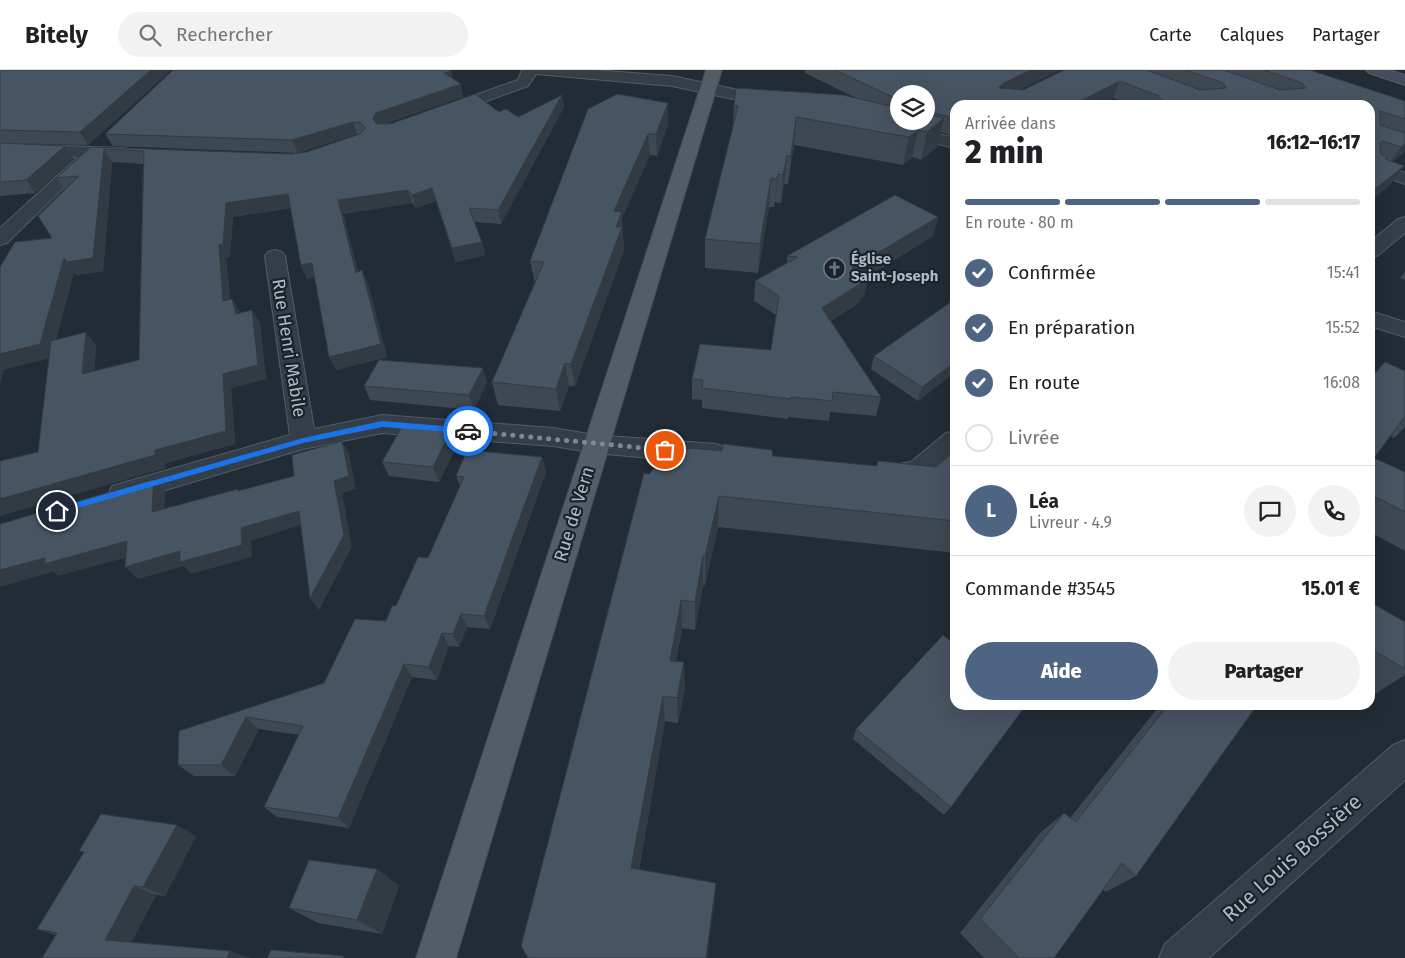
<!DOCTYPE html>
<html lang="fr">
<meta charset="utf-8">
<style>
:root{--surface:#fff;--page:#f2f2f2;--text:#202124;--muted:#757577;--line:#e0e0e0;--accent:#4d6582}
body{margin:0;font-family:"Fira Sans",sans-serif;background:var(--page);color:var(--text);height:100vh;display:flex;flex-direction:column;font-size:19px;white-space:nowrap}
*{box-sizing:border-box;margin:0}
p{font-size:16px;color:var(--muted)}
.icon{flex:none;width:28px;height:28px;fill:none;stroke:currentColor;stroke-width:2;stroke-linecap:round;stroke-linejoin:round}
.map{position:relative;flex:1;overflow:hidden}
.side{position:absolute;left:950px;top:30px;width:425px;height:610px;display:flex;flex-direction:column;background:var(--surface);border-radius:15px;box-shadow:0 5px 20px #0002}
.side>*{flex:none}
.fabs{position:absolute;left:890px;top:15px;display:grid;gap:10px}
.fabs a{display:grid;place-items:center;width:45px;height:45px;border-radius:50%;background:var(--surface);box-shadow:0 5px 20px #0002;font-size:25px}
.pin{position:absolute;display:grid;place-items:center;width:42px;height:42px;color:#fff;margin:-21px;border:2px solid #fff;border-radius:50%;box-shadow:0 1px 5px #0007}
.courier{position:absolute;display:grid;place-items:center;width:50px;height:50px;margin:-25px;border:4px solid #1a73e8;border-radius:50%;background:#fff;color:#222;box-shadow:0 1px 6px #0007}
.summary em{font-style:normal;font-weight:800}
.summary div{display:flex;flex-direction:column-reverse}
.summary{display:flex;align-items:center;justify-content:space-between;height:85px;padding:0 15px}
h1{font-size:32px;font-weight:800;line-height:38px}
.bar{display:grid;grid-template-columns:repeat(4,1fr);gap:8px 5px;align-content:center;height:60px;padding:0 15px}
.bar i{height:6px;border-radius:4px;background:var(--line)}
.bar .current{background:var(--accent)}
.bar p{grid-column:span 4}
.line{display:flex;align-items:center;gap:12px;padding:0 15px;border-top:1px solid var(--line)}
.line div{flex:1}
.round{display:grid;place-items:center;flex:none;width:52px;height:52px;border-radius:26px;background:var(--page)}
ol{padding:0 15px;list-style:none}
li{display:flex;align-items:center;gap:15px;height:55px}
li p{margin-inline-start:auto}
li .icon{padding:5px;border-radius:50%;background:var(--accent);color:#fff;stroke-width:4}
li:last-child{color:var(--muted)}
li i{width:28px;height:28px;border:2px solid var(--line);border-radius:50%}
.action{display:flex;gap:10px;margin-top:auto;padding:10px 15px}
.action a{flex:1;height:58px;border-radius:30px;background:var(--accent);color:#fff;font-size:20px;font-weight:800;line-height:58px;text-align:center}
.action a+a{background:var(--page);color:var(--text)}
header{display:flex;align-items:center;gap:30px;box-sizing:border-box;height:70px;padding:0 25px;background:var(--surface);border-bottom:1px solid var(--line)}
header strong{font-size:24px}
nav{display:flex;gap:28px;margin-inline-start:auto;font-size:18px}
.search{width:350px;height:45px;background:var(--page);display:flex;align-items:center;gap:12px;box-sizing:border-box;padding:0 18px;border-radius:28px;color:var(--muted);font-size:19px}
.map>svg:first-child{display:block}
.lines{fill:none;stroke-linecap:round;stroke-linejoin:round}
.street-casing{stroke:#525c65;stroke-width:2}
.secondary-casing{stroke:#525c65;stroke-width:2}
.primary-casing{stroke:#3e4751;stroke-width:2}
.street{fill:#343e48;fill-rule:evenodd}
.secondary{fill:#434e5b;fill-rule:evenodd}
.primary{fill:#525d68;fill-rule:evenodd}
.wall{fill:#3d4853;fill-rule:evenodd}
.shaded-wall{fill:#323b44}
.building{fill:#475461;stroke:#323b44}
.route{fill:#1a73e8}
.done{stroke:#7d8893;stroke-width:5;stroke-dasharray:0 9}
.labels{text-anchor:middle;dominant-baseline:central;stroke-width:4.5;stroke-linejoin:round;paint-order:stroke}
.far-poi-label{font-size:15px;font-weight:bold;fill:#afb9c4;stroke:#1a232c;text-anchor:start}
.street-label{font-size:18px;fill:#afb9c4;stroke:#1a232c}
.near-street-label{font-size:21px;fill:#afb9c4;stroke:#1a232c}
</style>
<header>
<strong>Bitely</strong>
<div class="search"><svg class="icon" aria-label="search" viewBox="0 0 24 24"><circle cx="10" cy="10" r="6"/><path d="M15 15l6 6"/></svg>Rechercher</div>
<nav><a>Carte</a><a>Calques</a><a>Partager</a></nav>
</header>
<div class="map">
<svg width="1405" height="888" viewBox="0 0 1405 888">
<rect width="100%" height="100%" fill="#212c37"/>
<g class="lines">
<defs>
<g id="street">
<path d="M522,0H594L672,6L771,27L779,32L771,37L672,16L536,4L528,16L451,44H439L437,41L439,38L518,10Z"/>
<path d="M903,55L955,68V78L897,64L895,60L897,56Z"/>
<path d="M0,74L123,78L129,79L132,83L129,87H95L7,173L0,175V158L78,87L0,84Z"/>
<path d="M1370,90L1405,103V114L1370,101Z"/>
<path d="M1405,147V163L1377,186L1370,188V172L1398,149Z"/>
<path d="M275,180L282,182L285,186L314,359L382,345L553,358L595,365L716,374L725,377L729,384L725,391L716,394L595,383L553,376L382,363L303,379L122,433L112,430L109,423L112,416L290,365L265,186L268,182Z"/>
<path d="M1370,241L1405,252V267L1370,256Z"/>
<path d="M955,361V384L927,408L890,414L881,411L877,404L881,397L911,392L946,363Z"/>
<path d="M1405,670V710L1209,888H1159L1165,874L1393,675Z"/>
</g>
<path id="secondary" d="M1366,0H1389L1405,5V15L1369,3Z"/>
<path id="primary" d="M706,0H722L456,888H416Z"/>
</defs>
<use href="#street" class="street-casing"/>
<use href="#secondary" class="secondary-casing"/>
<use href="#primary" class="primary-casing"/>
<use href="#street" class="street"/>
<use href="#secondary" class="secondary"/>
<use href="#primary" class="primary"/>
</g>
<g class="wall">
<path d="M0,0H171L88,75L0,73Z"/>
<path d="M805,0H1060L1019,20H1023L1064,0H1310L1405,31V80L1402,84L1392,92L1391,114L1370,131V35H1132L1113,28L1100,35H955V61L950,65L941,62L938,76L921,90L912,87L903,95L794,75L788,114H784L781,133L775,132L774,137H769L758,203L705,198V169L733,57L734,35L856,28L805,3ZM899,24H926V51H899Z"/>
<path d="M451,1L453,9L463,27L384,54L499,42L518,47L564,37L501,154L474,152L482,172L485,185L456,192L436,131L416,138L412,133L343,144L358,202L362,200L368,214L387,287L336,300L314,207L307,209L301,195L290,138L233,147L230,187L226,188L230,229L240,243L252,240L260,254L266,309L231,318L235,374L166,393V398L38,382L49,288L4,299L0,197L52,168L65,120L56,108L91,77L292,84L307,82L359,64H357L298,83L113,76L105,64ZM112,92L143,94L139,290L94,301L96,276L56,270L74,202L77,205L103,201Z"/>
<path d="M668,33V54L657,86L650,85L622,148L624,180L575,316H569L560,341L498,335L492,312L535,213L530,191Z"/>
<path d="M0,73L65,76L73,89L35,123L0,126Z"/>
<path d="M938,147L933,166L868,206L864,226L860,229V232L831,251L881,327L876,346L830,342L829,351L788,347V349L702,338V330L692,329V309L771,280L776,245L754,231L755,211L787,193V186Z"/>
<path d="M1405,202V210L1400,208Z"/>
<path d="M955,229V302L918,331L871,299L874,286Z"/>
<path d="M1385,292L1405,301V357L1394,368L1390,366L1374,388L1405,402V481L1370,462V308Z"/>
<path d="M487,312L474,340L370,330L364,316Z"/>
<path d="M453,356L459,371L439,412L389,406L382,392Z"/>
<path d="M955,381V483L718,457L705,515H703L695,560L682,558L676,592L685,618L678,653L665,651L639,800L715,828L528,888L649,404L773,386L876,396L878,391L936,397Z"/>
<path d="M542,387L546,402L490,559L467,557L459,577L449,576L437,610L412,607L349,758L277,747L264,737L299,665L259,659L235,706H194L178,695L179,661L324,613L386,551L428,488L460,416L456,406Z"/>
<path d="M1370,532L1405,552V605L1370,627Z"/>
<path d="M1160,635H1257L1136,806L1106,822L1103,820L1054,888H984L960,863L1040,763L1064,743L1070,748Z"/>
<path d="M856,659L951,737L944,745L853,669Z"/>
<path d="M196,766L165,826L156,825L131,872L230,881L250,888L56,865L37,859L84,783L79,781Z"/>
<path d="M377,799L399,816L382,864L318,853L289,838Z"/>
</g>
<g class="shaded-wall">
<path d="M151,0H171L88,75L80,62Z"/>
<path d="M1031,0H1060L997,30L999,18L1002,14Z"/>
<path d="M451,1L454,13L444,3Z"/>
<path d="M1120,11L1113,28L1100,35H1073Z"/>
<path d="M461,14L463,27L380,55L377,62L373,49L376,43Z"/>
<path d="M562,25L564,37L501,154L498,140Z"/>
<path d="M668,33V54L657,86L656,64Z"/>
<path d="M796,47L794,75L788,114L791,86Z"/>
<path d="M955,47V61L950,65L954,48Z"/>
<path d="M944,48L938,76L921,90L927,62Z"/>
<path d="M353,52L357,64L298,83L292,70Z"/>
<path d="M918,60L912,87L903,95L909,67Z"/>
<path d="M648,64L650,85L622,148L624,180L575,316L571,294L614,141Z"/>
<path d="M1405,74V80L1402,84L1388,95L1401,77Z"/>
<path d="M65,76L73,89L35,123L26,110Z"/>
<path d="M104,79L112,92L103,201L77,205L74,202L51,288L4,299L0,314V284Z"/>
<path d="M787,86L784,114L781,133L783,105Z"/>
<path d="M1404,96L1391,114L1370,131V123Z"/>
<path d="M778,104L775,132L774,137L777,109Z"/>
<path d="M771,108L769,137L758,203L760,174Z"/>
<path d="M432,118L436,131L416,138L412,125Z"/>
<path d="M408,120L412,133L343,144L362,216L356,203L338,130Z"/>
<path d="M288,124L294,137L233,147L230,187L226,188L231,244L223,231L219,175L226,133Z"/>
<path d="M938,147L933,166L849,218L852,198Z"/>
<path d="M482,172L485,185L456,192L452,178Z"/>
<path d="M312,193L318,206L307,209L301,195Z"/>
<path d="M362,200L368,214L387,287L336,300L329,287Z"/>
<path d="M868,207L864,226L860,229V232L819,258L822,238Z"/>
<path d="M232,229L240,242L244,257L236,244Z"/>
<path d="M252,240L260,254L266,309L231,318L235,374L166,393V398L0,446V429L155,380L223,304Z"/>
<path d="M86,262L96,276L93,317L82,304Z"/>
<path d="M955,292V302L918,331L922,317Z"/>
<path d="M565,293L569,316L560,341L556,319Z"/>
<path d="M483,298L487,312L474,340L469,325Z"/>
<path d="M453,356L459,371L439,412L433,397Z"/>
<path d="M342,371L349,384L356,419L342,423L352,477L319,540L310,528Z"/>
<path d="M542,387L546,402L490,559L484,546Z"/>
<path d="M154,409L165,422L164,455L152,442Z"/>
<path d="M719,426L718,457L705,515V486Z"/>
<path d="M299,441L307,453L251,471L252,487L191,504L184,496L138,509L125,497L241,458Z"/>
<path d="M127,471L139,484L58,506L53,502L0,517V500L45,488Z"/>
<path d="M703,486V515L695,560V532Z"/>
<path d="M681,530L682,558L672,618L670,591Z"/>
<path d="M461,544L467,557L459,577L453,564Z"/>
<path d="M442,563L449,576L437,610L429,597Z"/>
<path d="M684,592L685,618L678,653L677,628Z"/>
<path d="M404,594L412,607L349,758L338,748Z"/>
<path d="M663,626L665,651L636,815L631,798Z"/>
<path d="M246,647L259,659L235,706L221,695Z"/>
<path d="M177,755L196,766L165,826L143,817Z"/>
<path d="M377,799L399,816L382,864L357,850Z"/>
<path d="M716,813L715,828L707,888H706Z"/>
<path d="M134,816L156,825L129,877L105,870Z"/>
<path d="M230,881L250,888H227Z"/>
</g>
<g class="building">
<path d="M0,0H151L80,62L0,60Z"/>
<path d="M173,0H450L451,1L444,3L461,14L376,43L373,49L377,54H390L475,24L499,42L506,39L518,47L562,25L498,140L469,138L482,172L452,178L432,118L412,125L408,120L338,130L356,203L362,200L381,274L329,287L312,193L301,195L288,124L226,133L223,174L219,175L223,231L232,229L236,244L252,240L258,295L223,304L226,361L155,380V385L0,429V391L38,382L51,271L86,262L82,304L139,290L144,81L104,79L93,188L67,192L64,188L40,274L0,284V197L15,172L52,168L38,146L79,106L56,108L91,77L292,84L307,82L360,64L365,58L360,52H353L292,70L105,64Z"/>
<path d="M835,0H1031L1002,14L999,18L1023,20L1064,0H1147L1200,20L1226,18L1223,13L1186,0H1224L1280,20L1306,18L1302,13L1264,0H1310L1405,31V49L1380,41V55L1405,63V74L1401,77L1383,71L1380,73L1381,84L1387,87L1385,89L1404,96L1370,123V35H1187L1182,33L1179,35H1172L1162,31L1159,26L1120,11L1073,35H974L971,34L969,35H955L954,48L926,41V24H899V30Z"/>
<path d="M736,18L843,25L899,38V51H926V44L944,48L927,62L918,60L909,67L796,47L791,86H787L783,105L778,104L777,109L771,108L760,174L705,169L738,36L734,35Z"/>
<path d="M617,24L668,33L656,64H648L614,141L622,142L616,157H622L571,294L565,293L556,319L492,312L544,192L530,191L588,39Z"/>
<path d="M0,73L65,76L26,110L0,112Z"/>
<path d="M895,125L938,147L852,198L868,207L861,211L863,212L822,238L881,327L833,322L832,331L791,327V329L702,318L703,310L692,309L700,274L771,280L779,226L755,211L798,187L787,186Z"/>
<path d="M955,229V292L922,317L874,286Z"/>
<path d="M379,290L483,298L469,325L364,316Z"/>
<path d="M1385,292L1405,301V346L1374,388L1405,402V442L1370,424V309Z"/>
<path d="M404,353L453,356L433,397L382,392Z"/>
<path d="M342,371L349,406L334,411L344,465L310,528L299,441L241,458L242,475L180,492V481L125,497L127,471L44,494L45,488L0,500V454L154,409L152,442L238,419V421L294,406L292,385Z"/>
<path d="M723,374L772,380L773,386L877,396L878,391L936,397L955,381V451L719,426L705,486H703L695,532L681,530L670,591L684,592L677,628L663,626L631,798L716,813L706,888H528L521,876L644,403L649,404L663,388L676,382L690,378L722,381Z"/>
<path d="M467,380L542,387L484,546L461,544L453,564L442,563L429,597L404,594L338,748L264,737L303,656L246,647L221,695H178L179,661L324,613L355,549L386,551L392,536H396L418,487L428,488L464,407L456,406Z"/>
<path d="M1370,532L1405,552V599L1370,578Z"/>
<path d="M943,565L955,575V635H1026L951,737L856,659Z"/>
<path d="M1168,635H1257L1136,806L1122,793L1054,888H1019L980,849L1064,743L1076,752Z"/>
<path d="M101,744L177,755L143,817L134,816L105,870L230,881L227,888H42L57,863L37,859L84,782L79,781Z"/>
<path d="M309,790L377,799L357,850L289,838Z"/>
<path d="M271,880L344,886L343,888H267Z"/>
</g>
<path class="route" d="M382,351L468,358L472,361L468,363L382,357L303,373L57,444L53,441L57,438L303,368Z"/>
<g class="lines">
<path class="done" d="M468,361L665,380"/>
</g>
<defs>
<symbol id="church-ring" viewBox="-11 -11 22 22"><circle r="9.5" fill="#1a232c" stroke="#6b7280" stroke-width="1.5"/><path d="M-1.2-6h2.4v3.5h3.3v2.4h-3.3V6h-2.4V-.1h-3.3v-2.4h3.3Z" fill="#6b7280"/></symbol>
</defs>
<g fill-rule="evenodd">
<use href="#church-ring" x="822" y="186" width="25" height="25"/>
</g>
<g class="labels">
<g class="far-poi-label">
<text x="851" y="189">Église<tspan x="851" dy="17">Saint-Joseph</tspan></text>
</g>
<g class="street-label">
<text transform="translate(289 278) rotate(81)">Rue Henri Mabile</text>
<text transform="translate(574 444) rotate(-73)">Rue de Vern</text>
</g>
<g class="near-street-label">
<text transform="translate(1292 788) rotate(-42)">Rue Louis Bossière</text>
</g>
</g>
</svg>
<div class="fabs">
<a><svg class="icon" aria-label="layers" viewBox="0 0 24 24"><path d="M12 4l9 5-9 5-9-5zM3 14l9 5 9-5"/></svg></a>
</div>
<div class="pin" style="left:665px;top:380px;background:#ea580c"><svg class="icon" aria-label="bag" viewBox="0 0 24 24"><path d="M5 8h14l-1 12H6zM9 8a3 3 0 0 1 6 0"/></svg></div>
<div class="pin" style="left:57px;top:441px;background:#1f2937"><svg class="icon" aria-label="home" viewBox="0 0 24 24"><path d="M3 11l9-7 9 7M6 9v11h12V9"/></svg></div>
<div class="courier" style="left:468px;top:361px"><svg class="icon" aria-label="car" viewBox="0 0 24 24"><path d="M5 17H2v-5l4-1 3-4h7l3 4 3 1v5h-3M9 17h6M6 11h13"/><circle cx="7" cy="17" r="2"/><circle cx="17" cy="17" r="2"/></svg></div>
<section class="side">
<div class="summary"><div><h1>2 min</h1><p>Arrivée dans</p></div><em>16:12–16:17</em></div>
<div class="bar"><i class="current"></i><i class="current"></i><i class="current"></i><i></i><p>En route · 80 m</p></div>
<ol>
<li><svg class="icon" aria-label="check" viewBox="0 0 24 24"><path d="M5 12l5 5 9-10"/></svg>Confirmée<p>15:41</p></li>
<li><svg class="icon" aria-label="check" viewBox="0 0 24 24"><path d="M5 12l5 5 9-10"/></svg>En préparation<p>15:52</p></li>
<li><svg class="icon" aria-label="check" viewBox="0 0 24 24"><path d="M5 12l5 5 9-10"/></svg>En route<p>16:08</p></li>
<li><i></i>Livrée</li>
</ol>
<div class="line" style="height:90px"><b class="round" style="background:var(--accent);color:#fff">L</b><div><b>Léa</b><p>Livreur · 4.9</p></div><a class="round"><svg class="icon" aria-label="chat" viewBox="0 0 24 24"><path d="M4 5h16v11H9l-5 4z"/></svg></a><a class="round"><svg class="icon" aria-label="phone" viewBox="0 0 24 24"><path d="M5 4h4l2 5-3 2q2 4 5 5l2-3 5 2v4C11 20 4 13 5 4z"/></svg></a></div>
<div class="line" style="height:65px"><div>Commande #3545</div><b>15.01 €</b></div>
<div class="action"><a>Aide</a><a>Partager</a></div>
</section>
</div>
